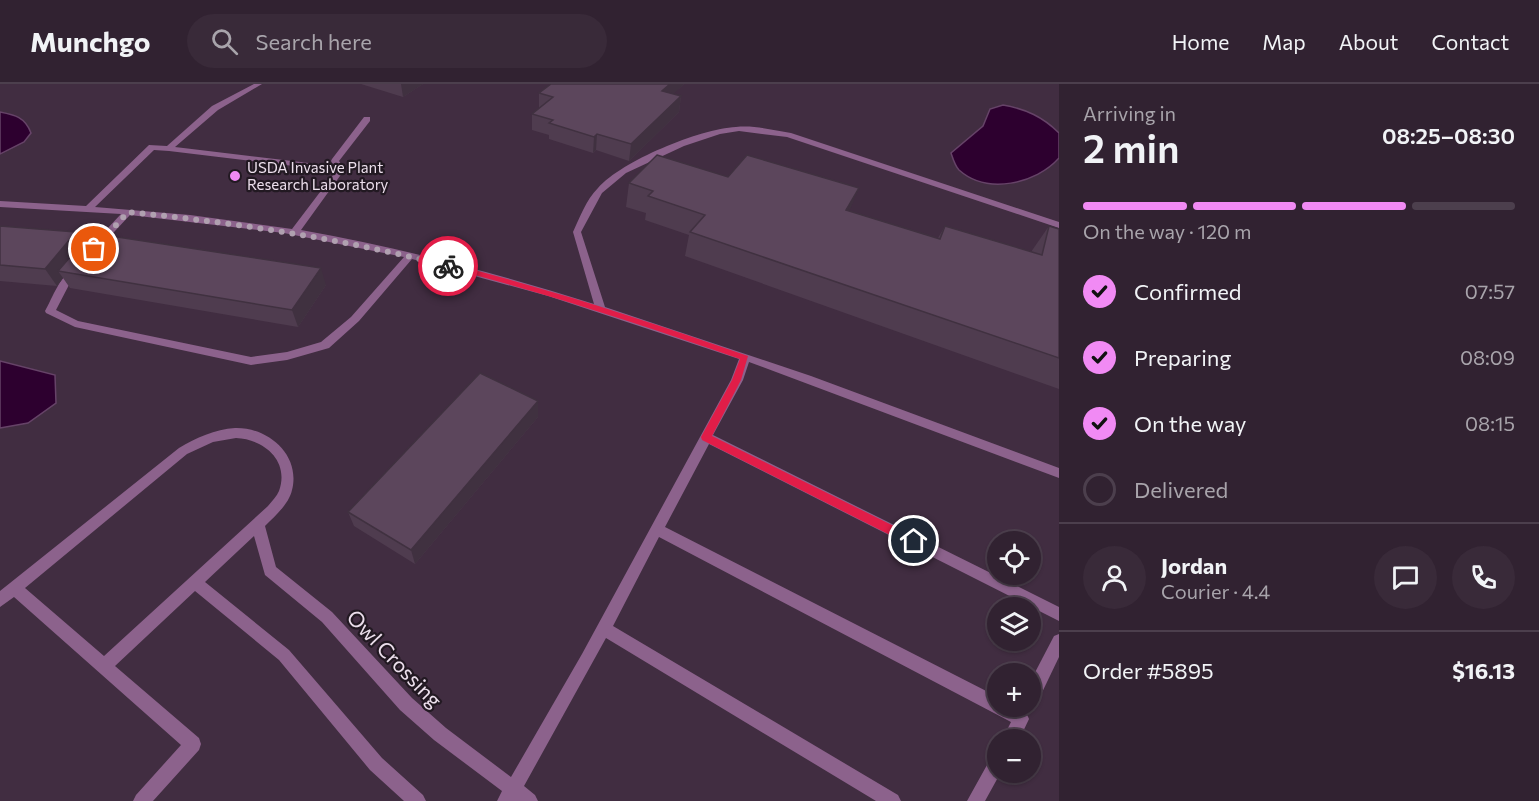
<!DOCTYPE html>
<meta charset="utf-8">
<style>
:root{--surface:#312231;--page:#392a39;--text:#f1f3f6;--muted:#a8a4ab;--line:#4c3f4d;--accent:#f18af4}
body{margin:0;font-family:Commissioner,sans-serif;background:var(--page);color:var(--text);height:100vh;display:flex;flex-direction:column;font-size:22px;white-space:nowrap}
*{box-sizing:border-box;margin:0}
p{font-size:20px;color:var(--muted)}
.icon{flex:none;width:33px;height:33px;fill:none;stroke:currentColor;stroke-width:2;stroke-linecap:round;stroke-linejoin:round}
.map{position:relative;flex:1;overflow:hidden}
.side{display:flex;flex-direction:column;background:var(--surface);width:480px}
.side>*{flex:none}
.buttons{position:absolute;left:987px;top:447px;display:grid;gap:12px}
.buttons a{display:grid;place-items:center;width:54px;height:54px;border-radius:50%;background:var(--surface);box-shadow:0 2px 4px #0004,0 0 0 2px var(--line);font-size:30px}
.pin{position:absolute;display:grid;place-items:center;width:51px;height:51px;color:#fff;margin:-26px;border:3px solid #fff;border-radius:50%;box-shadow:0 2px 6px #0007}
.courier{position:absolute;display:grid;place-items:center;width:60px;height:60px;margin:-30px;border:4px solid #e11d48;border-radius:50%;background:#fff;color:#222;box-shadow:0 2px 8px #0007}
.summary em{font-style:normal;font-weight:600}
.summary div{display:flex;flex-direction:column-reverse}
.summary{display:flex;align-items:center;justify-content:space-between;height:102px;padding:0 24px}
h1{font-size:39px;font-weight:600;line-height:45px}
.bar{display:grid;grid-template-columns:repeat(4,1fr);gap:9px 6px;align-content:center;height:72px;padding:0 24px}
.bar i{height:8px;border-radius:4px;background:var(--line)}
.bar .current{background:var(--accent)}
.bar p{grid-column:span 4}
.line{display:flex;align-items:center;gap:15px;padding:0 24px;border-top:2px solid var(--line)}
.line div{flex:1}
.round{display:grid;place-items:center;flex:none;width:63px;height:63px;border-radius:32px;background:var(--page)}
ol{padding:0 24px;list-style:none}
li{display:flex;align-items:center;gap:18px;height:66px}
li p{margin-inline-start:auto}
li .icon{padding:6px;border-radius:50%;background:var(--accent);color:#111;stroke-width:4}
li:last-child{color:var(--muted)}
li i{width:33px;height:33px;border:3px solid var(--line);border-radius:50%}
header{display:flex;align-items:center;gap:36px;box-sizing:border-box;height:84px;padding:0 30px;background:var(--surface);border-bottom:2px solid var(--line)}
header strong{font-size:28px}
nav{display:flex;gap:33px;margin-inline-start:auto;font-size:21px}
.search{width:420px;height:54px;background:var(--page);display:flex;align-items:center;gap:15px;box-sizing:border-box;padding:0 21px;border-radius:33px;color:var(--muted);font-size:22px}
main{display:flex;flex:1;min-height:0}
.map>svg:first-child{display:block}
.water{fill:#2d002f;stroke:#664368;stroke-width:1.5}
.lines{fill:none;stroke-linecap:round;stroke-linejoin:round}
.service{fill:#8c628c;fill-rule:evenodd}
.wall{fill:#4f3c4f}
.shaded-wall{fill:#403140}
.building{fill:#5c465c;stroke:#403140;stroke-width:1.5}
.route{fill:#e11d48}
.done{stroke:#b0a1b0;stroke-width:6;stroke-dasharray:0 10.8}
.poi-dot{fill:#f18af4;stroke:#221922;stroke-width:2}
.labels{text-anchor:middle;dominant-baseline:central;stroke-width:4.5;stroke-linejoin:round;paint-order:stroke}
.far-poi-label{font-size:15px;fill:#ecdfec;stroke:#221922;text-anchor:start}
.near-street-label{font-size:21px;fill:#ecdfec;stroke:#221922}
</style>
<header>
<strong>Munchgo</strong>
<div class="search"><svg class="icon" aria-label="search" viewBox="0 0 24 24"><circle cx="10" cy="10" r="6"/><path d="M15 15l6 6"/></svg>Search here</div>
<nav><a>Home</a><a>Map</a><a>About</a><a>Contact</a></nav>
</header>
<main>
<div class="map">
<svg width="1059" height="717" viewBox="0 0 1059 717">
<rect width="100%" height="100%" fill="#412d41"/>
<g class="water">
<path d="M1003,21C1026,25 1043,33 1059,49V74C1036,100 987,111 959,86C955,82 953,75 951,69L983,42L990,25Z"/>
<path d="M0,28C15,31 25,33 31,49L24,58L0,70Z"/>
<path d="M0,277L55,291L56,319L28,339L0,344Z"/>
</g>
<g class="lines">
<g class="service">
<path d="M254,0H262L218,26L175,63L334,82L331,77L332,75L364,33H370V37L339,77L345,85L301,146C400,163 498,190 594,220L573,148C580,133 586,116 598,104C622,77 699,45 736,43C754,41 773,46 791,49L1059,138V144L787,53L739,47L720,50L684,62L626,89L602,109L581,148L605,223L811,292L1059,384V394L749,278L743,296L713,351L1059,523V537L709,360L665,443L998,613V622C1010,622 1024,622 1029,635L1019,656H1002L1011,638L992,628L659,453L613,542L898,711L901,717H876L606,554L524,702L535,711L538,717H497L502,707L434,656L400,626L322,538L265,491L254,452L205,498L289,566L382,674L423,711L426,717H404L370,686L279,576L195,507L115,582L199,654L201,660L199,666L153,717H133L136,711L181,661L14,513L0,523V507L179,364C196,354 215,345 235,344C268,343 301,371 292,406C289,420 275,432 265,442L276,483L332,528L412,614L446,644L511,693L582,570L731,296L739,275L548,212L412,175L359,237L329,264L287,276L251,281L75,243L46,229L45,227C53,213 60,191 75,184L80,187L71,197L56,226L78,237L251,273L287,268L321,258L351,233L404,173L284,149L130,131L99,164H93V160L121,130L0,123V117L86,122L149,61L167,62L212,22ZM154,66L169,67L336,87L292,145L190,131L95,123ZM236,354C263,355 290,376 279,407C277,412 272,417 268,422L104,572L25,504L187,370L213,358Z"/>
<path d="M1059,550V573L1036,621L1030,623V598L1054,552Z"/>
<path d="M998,670V688H1001L985,717H967L992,672Z"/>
</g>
</g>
<g class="wall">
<path d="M361,0H423L403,13Z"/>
<path d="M684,0L673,10L681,12L679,28L629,77L596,66L593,69L549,55V51L532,46V30L539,24V9Z"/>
<path d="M728,93L849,127L938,154L945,142L1031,168L1049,142L1059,145V305L685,172L689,151L645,136L646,129L626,123L629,99Z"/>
<path d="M0,142L83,159L326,201L298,243L70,204L63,194L57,202L0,197Z"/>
<path d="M538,317V333L415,480L354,442L348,428Z"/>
</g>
<g class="shaded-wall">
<path d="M401,0H423L403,13Z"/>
<path d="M670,0H684L660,23L662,7Z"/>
<path d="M681,12L679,28L629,77L631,60Z"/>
<path d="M597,50L596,66L593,69L594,53Z"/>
<path d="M859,104L849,128L846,126Z"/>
<path d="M76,148L87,165L58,187L63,194L57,202L45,185Z"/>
<path d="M321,184L326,201L298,243L292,226Z"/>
<path d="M538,317V333L415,480L411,466Z"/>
</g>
<g class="building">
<path d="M551,0H670L662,7L681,12L631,60L597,50L594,53L549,39L553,36L532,30L553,13L539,9Z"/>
<path d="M657,71L728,93L747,71L859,104L846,126L940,155L945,142L1042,171L1049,142L1059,145V274L690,148L705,131L648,112L653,107L629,99Z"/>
<path d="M0,142L76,148L45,185L0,181Z"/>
<path d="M91,149L321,184L292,226L58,187Z"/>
<path d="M480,289L538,317L411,466L348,428Z"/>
</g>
<path class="route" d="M448,179C549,205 649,237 748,272L741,296L712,352L918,454V461H910L702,356L701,353L732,296L740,275C643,241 545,209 445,183L444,182Z"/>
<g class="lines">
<path class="done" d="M94,165L128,128C237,139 343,155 448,182"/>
</g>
<circle class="poi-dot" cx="235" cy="92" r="6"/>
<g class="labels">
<g class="far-poi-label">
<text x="247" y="83">USDA Invasive Plant<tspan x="247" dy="17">Research Laboratory</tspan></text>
</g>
<g class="near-street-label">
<text transform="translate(395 574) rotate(46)">Owl Crossing</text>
</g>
</g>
</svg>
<div class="buttons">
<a><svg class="icon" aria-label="locate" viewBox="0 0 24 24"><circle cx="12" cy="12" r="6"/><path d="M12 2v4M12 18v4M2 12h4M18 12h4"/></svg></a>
<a><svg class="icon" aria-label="layers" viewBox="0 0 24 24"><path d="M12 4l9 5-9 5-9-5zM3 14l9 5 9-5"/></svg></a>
<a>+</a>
<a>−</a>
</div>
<div class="pin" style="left:94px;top:165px;background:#ea580c"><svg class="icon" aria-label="bag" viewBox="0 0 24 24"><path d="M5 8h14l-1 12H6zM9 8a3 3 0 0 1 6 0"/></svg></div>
<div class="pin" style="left:914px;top:457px;background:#1f2937"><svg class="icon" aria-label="home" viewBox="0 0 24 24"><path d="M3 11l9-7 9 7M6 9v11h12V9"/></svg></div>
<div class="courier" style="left:448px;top:182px"><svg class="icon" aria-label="bike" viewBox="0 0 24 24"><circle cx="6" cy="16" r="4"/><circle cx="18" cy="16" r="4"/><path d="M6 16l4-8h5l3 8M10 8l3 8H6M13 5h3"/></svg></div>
</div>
<section class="side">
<div class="summary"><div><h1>2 min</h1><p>Arriving in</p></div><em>08:25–08:30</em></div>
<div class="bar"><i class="current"></i><i class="current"></i><i class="current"></i><i></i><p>On the way · 120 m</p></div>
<ol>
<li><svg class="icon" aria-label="check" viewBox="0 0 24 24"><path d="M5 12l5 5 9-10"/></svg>Confirmed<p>07:57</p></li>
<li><svg class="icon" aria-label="check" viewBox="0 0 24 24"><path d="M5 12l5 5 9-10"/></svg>Preparing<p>08:09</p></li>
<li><svg class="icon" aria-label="check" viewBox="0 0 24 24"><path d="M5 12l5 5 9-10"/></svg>On the way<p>08:15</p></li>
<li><i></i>Delivered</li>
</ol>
<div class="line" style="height:108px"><a class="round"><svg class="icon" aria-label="person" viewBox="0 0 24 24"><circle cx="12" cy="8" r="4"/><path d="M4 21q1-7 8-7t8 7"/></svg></a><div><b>Jordan</b><p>Courier · 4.4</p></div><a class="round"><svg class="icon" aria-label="chat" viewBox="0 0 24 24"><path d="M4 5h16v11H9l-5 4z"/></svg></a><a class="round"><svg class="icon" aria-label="phone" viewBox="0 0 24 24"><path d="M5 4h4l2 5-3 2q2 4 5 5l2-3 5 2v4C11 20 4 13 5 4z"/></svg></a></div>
<div class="line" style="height:78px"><div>Order #5895</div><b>$16.13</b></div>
</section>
</main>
